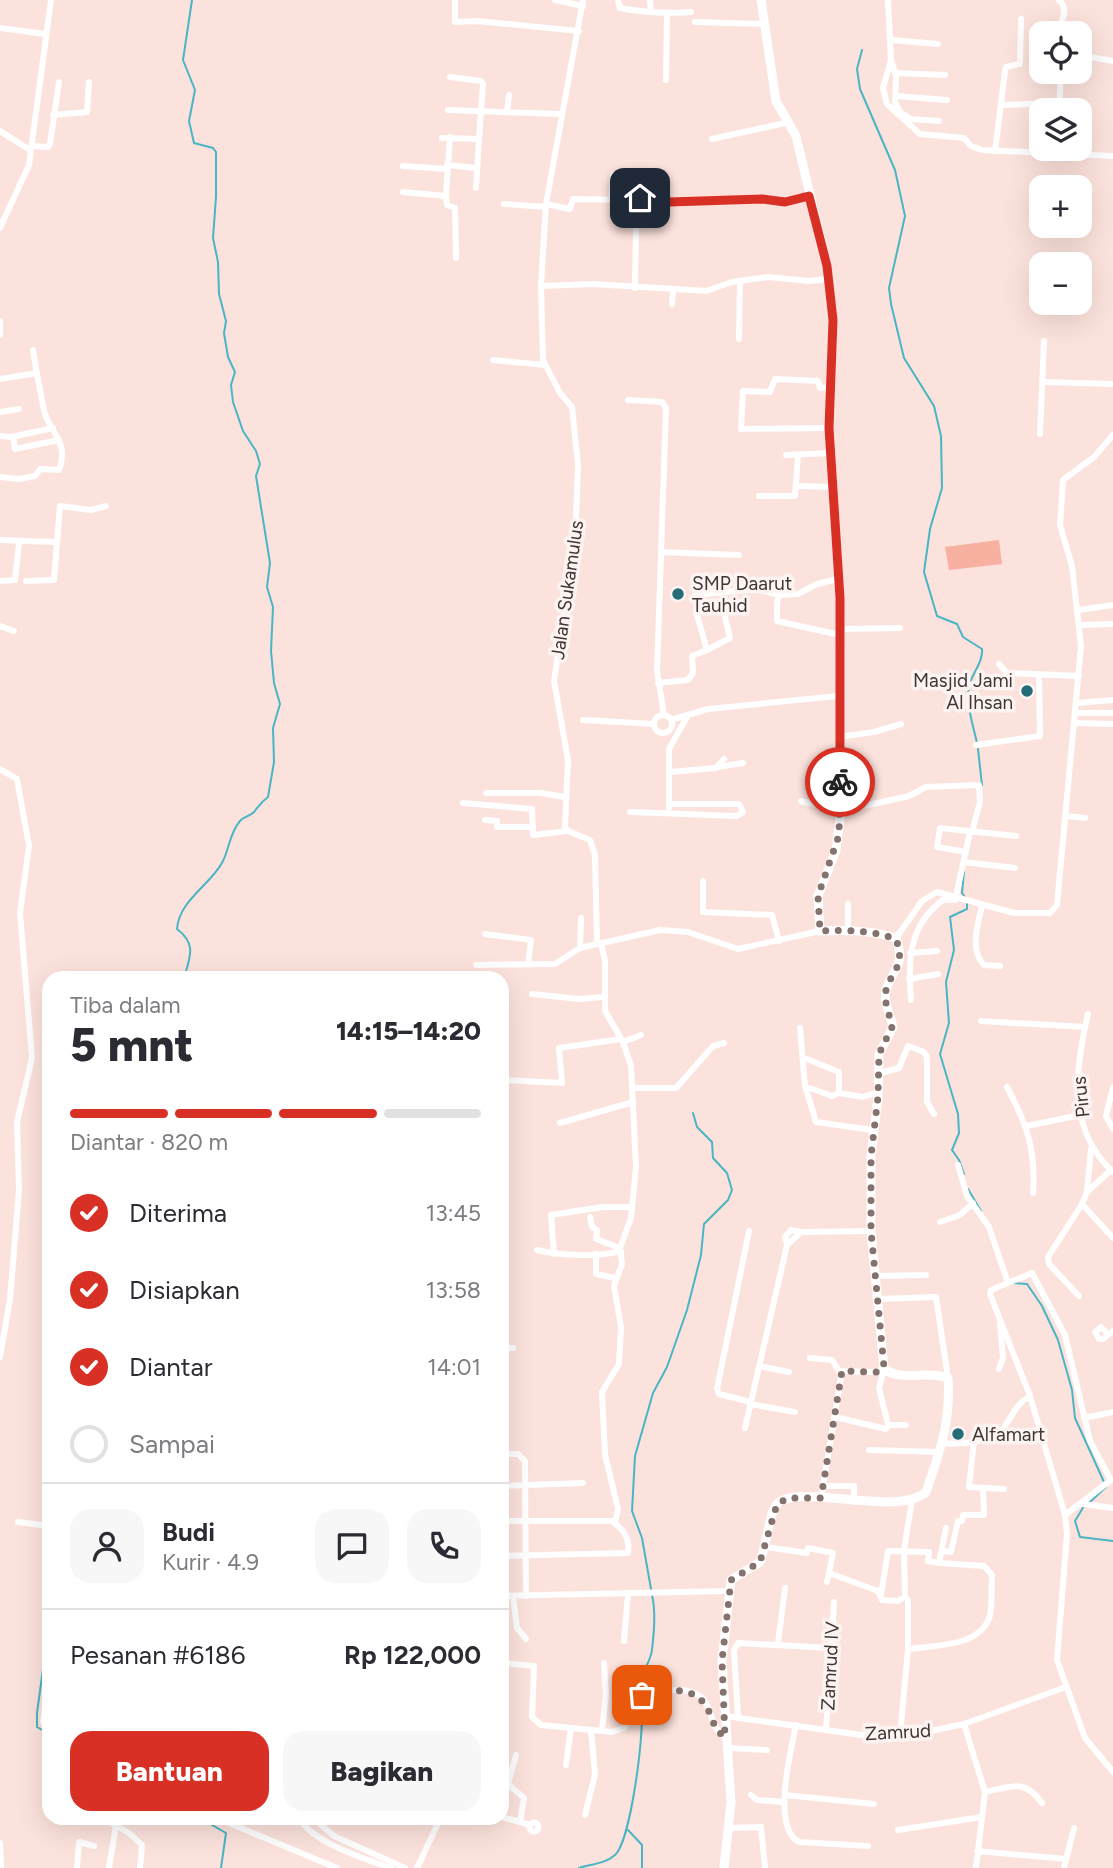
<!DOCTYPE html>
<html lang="id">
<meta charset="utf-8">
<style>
:root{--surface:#fff;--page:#f7f7f7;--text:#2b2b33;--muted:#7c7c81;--line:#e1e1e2;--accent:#d93025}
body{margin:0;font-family:Figtree,sans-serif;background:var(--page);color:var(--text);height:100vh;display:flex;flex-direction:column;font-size:26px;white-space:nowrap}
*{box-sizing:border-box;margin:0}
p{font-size:23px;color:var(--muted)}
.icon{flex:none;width:38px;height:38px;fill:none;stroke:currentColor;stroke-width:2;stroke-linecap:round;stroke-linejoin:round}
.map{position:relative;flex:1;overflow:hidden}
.panel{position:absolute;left:42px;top:971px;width:467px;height:854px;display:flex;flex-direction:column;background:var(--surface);border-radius:21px;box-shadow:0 7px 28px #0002}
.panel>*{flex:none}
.fabs{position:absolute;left:1029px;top:21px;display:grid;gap:14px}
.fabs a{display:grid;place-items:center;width:63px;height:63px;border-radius:14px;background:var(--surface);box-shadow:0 7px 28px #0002;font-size:35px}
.pin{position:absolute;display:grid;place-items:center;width:60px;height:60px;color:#fff;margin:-30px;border-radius:14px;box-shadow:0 4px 10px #0006}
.courier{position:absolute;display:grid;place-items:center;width:70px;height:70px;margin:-35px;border:5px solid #d93025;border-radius:50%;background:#fff;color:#222;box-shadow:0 2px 9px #0007}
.head em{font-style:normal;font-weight:800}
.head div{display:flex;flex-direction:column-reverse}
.head{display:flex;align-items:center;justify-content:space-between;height:119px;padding:0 28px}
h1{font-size:46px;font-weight:800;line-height:52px}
.bar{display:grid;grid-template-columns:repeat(4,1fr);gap:10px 7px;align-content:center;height:84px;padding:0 28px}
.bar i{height:9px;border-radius:5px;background:var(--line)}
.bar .selected{background:var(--accent)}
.bar p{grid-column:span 4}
.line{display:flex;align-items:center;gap:18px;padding:0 28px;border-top:2px solid var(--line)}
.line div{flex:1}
.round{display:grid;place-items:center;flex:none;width:74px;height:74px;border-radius:21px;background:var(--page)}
ol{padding:0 28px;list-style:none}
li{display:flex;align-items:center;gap:21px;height:77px}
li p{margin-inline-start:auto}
li .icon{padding:7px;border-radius:50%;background:var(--accent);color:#fff;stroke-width:4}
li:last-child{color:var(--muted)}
li i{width:38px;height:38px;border:4px solid var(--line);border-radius:50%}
.primary-button{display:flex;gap:14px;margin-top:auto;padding:14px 28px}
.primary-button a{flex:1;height:80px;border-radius:21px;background:var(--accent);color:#fff;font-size:28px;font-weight:800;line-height:80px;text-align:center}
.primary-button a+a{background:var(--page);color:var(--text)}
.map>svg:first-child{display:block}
.green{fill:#f8b0a1}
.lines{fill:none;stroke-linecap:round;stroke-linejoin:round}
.stream{stroke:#49b5c5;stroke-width:2}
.street{stroke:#fff;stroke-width:6}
.secondary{stroke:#fff;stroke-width:9}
.done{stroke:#83726e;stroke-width:7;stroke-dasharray:0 12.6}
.route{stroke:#d93025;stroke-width:9}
.poi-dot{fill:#246d78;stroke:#fbf4f3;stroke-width:2.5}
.labels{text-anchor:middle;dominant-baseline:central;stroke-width:7;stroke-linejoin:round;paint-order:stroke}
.poi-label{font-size:19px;fill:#423633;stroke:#fbf4f3;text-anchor:start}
.street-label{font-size:19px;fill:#423633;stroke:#fbf4f3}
</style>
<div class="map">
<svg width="1113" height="1868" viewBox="0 0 1113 1868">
<rect width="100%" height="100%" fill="#fce2dc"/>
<path class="green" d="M999,540L1002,564L949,570L945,547Z"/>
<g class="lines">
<g class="stream">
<path d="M862,50L857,69L860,89L895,170L905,216L889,288L891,304L904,358L934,406L941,436L942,488L930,529L924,572L937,616L957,624L963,637L982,649C983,663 972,673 969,686C966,705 973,725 977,743"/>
<path d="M978,749L982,785"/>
<path d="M964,872L962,893L965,897"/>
<path d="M184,978C190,957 197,944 177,929C179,900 211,885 223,861C229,849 230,832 240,821C243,817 250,816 254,812C259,806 261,802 268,797L274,762L273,728L280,704L274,683L271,651L273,607L267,587L270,563L256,476L260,464L256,451L243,431L233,402L231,385L235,372L228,357L224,333L226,321L219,294L218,262L213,238L216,197V152L213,148L194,143L189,121L195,90L183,60L192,0"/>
<path d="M964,1174L959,1160L952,1150L959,1133L958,1114L940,1054L949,1023L946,982L954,950L950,917L967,909V902"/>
<path d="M968,1189L981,1211"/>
<path d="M1013,1283L1027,1284L1042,1306L1058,1340L1072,1390L1075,1418L1104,1482"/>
<path d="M1089,1503L1106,1487"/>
<path d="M1084,1506L1075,1521L1080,1537L1113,1541"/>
<path d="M651,1589L642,1538L632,1511L635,1456L653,1393L667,1367L687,1310L701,1255L704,1224L728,1200L732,1190L727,1173L713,1158L712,1142L697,1127L693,1113"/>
<path d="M639,1697C634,1679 650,1667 652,1650C654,1632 656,1612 652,1595"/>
<path d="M44,1731L37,1727V1713L49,1625"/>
<path d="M200,1818L226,1833L221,1868"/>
<path d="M628,1830L642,1845V1868"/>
<path d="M579,1868C591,1864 605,1864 615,1855C631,1841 646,1724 641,1702"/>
</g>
<g class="street">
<path d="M455,0V22L477,21L579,31"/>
<path d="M555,0L583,6"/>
<path d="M583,0L546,204L541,286L543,360L560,393L572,407L578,465L575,543L554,681L568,760L565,827L568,831L590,840L595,855L597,944"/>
<path d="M618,0L620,8C645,13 666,14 691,12"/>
<path d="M650,0L651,11"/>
<path d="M888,0L891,60L883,88L887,104L920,134L964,138L971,146L982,150L1113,156"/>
<path d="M695,22L764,24"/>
<path d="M0,28L45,34"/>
<path d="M1050,29L1060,26C1064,17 1067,7 1059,0"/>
<path d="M891,40L938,44"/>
<path d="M1080,55L1113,61"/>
<path d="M891,60L896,76L895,102L900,112L911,119L939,121"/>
<path d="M895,73L945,75"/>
<path d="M666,80L667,13"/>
<path d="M896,96L947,100"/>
<path d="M1003,105L1033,104"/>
<path d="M448,110L560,114"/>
<path d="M1059,110L1061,72"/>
<path d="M507,112L509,95"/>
<path d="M53,115L87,112L89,82"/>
<path d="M0,131L30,150"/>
<path d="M442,138L479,139L483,84L481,81L450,77"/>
<path d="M712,139L790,122"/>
<path d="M31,146L48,147L50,144L59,82"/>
<path d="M995,151L1005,71L1006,67L1020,64L1021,19"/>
<path d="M447,165L476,168"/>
<path d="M403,166L447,169"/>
<path d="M476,188L479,139"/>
<path d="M403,192L446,196L450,137"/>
<path d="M446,196L447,205L455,208L456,258"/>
<path d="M611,199L613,175"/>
<path d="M633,200L717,202L762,199L785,202L809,196"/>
<path d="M504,204L546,207"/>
<path d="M546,204L570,209L573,199L633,200L636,227L635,288"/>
<path d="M0,228L29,165L51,0"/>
<path d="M541,286L593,284L706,291L732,282L768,277L809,281L829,279"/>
<path d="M672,304L673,290"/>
<path d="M0,321V335"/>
<path d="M739,339L740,281"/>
<path d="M493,360L545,365"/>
<path d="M0,379L37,373"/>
<path d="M1043,382L1113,384"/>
<path d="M628,400L662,402L666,408L657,671L664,715"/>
<path d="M0,412L19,409"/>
<path d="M829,428L741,429L743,391L770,392L775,379L818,381L820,388L832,387"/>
<path d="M1040,434L1044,341"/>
<path d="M0,436L11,437L53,428"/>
<path d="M13,437L15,449L59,440"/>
<path d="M786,455L830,453"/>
<path d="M0,477L19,479L35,476L40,469L59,470C70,441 49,433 44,410C40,390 36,370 33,350"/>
<path d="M797,486L833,487"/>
<path d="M759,496H795L798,455"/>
<path d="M0,540L56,542"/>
<path d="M661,552L739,555"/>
<path d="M784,580L777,602V621L840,635"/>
<path d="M0,581L15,580L19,543"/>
<path d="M26,581L54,580L60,506L91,510L106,506"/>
<path d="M695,595L755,589L780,595L798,594L817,584L838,579"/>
<path d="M1079,610L1113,605"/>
<path d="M697,615L707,650L730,638L724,613"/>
<path d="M1081,625L1113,624"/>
<path d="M0,626L14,631"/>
<path d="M840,629L900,628"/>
<path d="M999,664L1007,673L1079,676"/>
<path d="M658,683L688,680L693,673L692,656L707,650"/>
<path d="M1077,703L1113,700"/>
<path d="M1076,713H1113"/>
<circle cx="663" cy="724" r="9"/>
<path d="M583,720L654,724"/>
<path d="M671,720L708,709L838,696"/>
<path d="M1075,723L1113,724"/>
<path d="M839,737L874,732L901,724"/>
<path d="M976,745L1040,736L1039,675"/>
<path d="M718,767L743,763"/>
<path d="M0,769L17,779L29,846L20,913L32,1058L17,1122L19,1191L10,1299L0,1357"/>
<path d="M670,772L716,768L724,759"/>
<path d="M486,793H541L565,797"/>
<path d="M801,801L841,811L909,796L926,787L979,785L980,802L972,832"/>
<path d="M463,803L532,809L533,835L568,831"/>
<path d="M669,808V749L687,717"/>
<path d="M630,812L737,816L743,812L739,804H670"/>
<path d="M1066,816L1085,818"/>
<path d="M485,820L497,821V827H533"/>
<path d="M966,852L937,847L940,828L1016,836"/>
<path d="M964,862L1015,868"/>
<path d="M703,881V912L772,915L779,941"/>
<path d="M956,896L970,832"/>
<path d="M982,906C978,924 969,950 984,965L1000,966"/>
<path d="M848,930V904"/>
<path d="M485,934L531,940L528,964"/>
<path d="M896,938L922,901L937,892L1014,913H1050L1057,905L1081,646L1072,566L1060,525L1063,480L1094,457L1113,435"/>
<path d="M601,943L605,961V1011L623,1042L631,1066L636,1167L631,1218L620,1248L622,1264L614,1286L621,1327L619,1364L602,1392L605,1454L618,1509L615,1523"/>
<path d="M580,948L581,918"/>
<path d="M910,953L937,951"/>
<path d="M476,965L555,964L580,948L660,930L688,932L738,949L820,931"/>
<path d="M909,979L938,974"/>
<path d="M532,994L579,999L603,997"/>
<path d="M911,1000C908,961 908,926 943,900H955"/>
<path d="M1088,1014C1075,1069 1067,1130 1113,1172"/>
<path d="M981,1021L1085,1027"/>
<path d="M800,1028L805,1086L816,1122L872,1130"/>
<path d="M623,1042L641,1035"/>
<path d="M807,1059L839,1072V1093L863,1097L878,1092"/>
<path d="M877,1074L899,1068L908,1046L924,1052L927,1057V1102L934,1114"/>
<path d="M502,1080L562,1083L559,1048L621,1039"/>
<path d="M1007,1087C1027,1125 1036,1149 1033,1193"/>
<path d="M1113,1087L1106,1116L1113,1129"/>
<path d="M633,1088H676L713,1046L724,1043"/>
<path d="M810,1088L832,1096L839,1093"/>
<path d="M560,1123L633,1102"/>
<path d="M1027,1126L1080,1115"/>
<path d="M958,1165L967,1196L989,1227L1008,1283"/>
<path d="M1111,1170L1087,1192L1082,1204L1113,1238"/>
<path d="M1087,1192L1091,1149"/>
<path d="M590,1217L592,1227L597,1230L596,1239L620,1248"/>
<path d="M940,1222L960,1215L973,1203"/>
<path d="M749,1231L717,1389L719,1394L751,1402"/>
<path d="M787,1245L785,1237L791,1230L801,1232L871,1231"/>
<path d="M537,1250C560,1256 599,1257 621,1251"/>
<path d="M554,1254L551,1215L603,1207H632"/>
<path d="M596,1254V1274L615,1278"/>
<path d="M876,1276L926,1275"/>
<path d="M1079,1296L1049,1264L1048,1257L1082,1204"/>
<path d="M878,1299L936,1297L948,1378"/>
<path d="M1107,1333L1101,1327L1095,1332L1099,1339H1103L1113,1331"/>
<path d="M502,1348H513"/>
<path d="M810,1358L832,1360L839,1371L876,1372L883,1368"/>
<path d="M759,1366L789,1372"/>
<path d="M999,1369L1003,1358L1000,1324"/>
<path d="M750,1404L795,1412"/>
<path d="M835,1417L886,1429L888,1425L879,1388L884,1369"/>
<path d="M1084,1418L1113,1412"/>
<path d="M888,1425H906"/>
<path d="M745,1428L787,1245L801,1232"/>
<path d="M974,1441L969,1487L1004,1489"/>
<path d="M942,1443C960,1445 995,1442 1005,1426C1014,1413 1016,1404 1030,1396"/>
<path d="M869,1450L939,1452"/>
<path d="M502,1454H518L525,1461L526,1596"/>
<path d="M1111,1480L1090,1441L1065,1335L1032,1273L991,1290L990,1294L1030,1396L1065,1515L1067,1534L1057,1660L1085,1738L1113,1772"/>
<path d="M502,1486L583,1483"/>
<path d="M824,1486H854V1502"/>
<path d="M821,1498L842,1371"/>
<path d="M1083,1504L1113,1508"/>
<path d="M1065,1515L1111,1480"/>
<path d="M502,1521H612C624,1530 630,1538 628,1553L502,1556"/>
<path d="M18,1522L49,1526"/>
<path d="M766,1547L807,1553L808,1548L833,1553L827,1582"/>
<path d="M942,1551L951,1552L958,1521H962L963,1515H984L983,1490"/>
<path d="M829,1573L878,1591L882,1600L898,1601L905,1597L908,1600V1649L900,1736"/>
<path d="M905,1594L904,1550L912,1500"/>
<path d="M881,1595L888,1551L929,1552L928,1561L939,1563"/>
<path d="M502,1596L728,1591"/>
<path d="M513,1596L517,1628L526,1639"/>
<path d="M624,1641L628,1594"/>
<path d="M778,1643L785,1588"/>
<path d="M908,1649C937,1645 988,1647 991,1609C992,1598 991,1586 992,1575L984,1566L939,1563L946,1528"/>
<path d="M502,1663L534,1666L532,1717L541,1725L612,1732L624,1728L642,1695C660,1691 694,1683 706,1703C713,1716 712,1729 725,1737"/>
<path d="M49,1677L43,1721L49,1739"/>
<path d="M725,1716L862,1735H912L964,1724L1066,1687"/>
<path d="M738,1718L734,1650L738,1643L831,1648"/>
<path d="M964,1724L985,1792L976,1868"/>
<path d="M796,1725C791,1750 771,1828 799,1842L868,1846"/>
<path d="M602,1730L606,1695L604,1663"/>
<path d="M826,1730L834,1602"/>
<path d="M726,1748L767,1750"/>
<path d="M566,1765L571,1728"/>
<path d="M509,1785L524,1798L520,1822"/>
<path d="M985,1792C1011,1787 1025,1778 1042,1803"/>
<path d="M751,1795L757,1800L784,1802"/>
<path d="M785,1795L874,1804"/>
<path d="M502,1805L516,1755"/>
<path d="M585,1815L595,1774L591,1730"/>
<path d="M502,1817L530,1825"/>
<path d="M217,1818L337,1868"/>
<path d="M299,1818C313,1843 365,1859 391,1868"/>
<path d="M313,1818L334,1836L405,1868"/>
<path d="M104,1819L129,1833L142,1845L140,1868"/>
<circle cx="534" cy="1827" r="4.5"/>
<path d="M728,1828L761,1827L765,1867"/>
<path d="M898,1830L982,1817"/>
<path d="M0,1843L1,1868"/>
<path d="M977,1851L1066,1859"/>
<path d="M77,1868L79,1842L94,1846"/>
<path d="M109,1868L116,1825"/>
<path d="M417,1868L439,1821L433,1818"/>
<path d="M1064,1868L1074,1828"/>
</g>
<path class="secondary" d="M724,1868L731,1802L722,1661L731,1580L760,1562C766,1548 769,1512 777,1504C798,1482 896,1518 926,1492C940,1451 951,1422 948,1378C927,1370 902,1382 884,1369L871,1231V1156L878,1097L879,1054L893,1027C890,1014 882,1000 887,987C895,966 905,966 896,938C871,930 846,930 820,931L818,896L836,850L841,811L840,598L829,428L833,320L827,266L796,136L776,101L761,0"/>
</g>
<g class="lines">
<path class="done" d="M642,1695C669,1689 698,1684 710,1714C714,1724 716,1731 725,1737L722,1661L731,1580L760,1562L777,1504L788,1498H821L842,1371L876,1372L884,1367L871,1231V1156L878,1097L879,1054L892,1027C890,1014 882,1000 887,987C895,966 905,966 896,939C871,930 846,930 820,931L818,896L839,835L840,782"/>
<path class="route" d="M640,198L669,202L762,199L785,202L809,196L827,266L833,320L829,428L840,598V782"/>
</g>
<g class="poi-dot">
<circle cx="678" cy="594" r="7"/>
<circle cx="1027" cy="691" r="7"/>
<circle cx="958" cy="1434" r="7"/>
</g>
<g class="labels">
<g class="poi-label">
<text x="692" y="583">SMP Daarut<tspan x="692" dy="22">Tauhid</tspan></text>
<text x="1013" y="680" text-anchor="end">Masjid Jami<tspan x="1013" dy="22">Al Ihsan</tspan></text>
<text x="972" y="1434">Alfamart</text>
</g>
<g class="street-label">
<text transform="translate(567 590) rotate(-82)">Jalan Sukamulus</text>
<text transform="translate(1081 1097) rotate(-96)">Pirus</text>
<text transform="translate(830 1666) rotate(-87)">Zamrud IV</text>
<text transform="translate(898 1732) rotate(-3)">Zamrud</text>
</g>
</g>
</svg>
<div class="fabs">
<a><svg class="icon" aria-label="locate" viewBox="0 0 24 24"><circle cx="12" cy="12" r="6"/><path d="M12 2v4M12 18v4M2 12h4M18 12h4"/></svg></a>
<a><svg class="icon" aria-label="layers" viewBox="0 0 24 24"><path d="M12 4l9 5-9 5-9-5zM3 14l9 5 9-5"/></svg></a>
<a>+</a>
<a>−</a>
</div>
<div class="pin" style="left:642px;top:1695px;background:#ea580c"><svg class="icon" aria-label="bag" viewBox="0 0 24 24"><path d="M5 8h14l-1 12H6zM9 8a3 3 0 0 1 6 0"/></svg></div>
<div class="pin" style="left:640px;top:198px;background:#1f2937"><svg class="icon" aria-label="home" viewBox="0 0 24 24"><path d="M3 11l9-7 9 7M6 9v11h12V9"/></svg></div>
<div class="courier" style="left:840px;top:782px"><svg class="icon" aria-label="bike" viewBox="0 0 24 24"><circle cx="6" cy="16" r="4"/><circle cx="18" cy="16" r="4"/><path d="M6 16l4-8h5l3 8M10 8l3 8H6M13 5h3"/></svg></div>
<section class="panel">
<div class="head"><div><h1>5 mnt</h1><p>Tiba dalam</p></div><em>14:15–14:20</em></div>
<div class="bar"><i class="selected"></i><i class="selected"></i><i class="selected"></i><i></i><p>Diantar · 820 m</p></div>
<ol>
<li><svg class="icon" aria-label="check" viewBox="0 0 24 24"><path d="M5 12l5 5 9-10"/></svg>Diterima<p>13:45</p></li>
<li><svg class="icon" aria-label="check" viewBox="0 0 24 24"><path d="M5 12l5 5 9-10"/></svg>Disiapkan<p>13:58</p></li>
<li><svg class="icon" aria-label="check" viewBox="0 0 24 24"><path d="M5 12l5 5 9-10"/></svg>Diantar<p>14:01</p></li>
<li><i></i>Sampai</li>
</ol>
<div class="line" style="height:126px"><a class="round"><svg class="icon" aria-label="person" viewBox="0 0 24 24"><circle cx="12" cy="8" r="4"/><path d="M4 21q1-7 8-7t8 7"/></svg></a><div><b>Budi</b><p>Kurir · 4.9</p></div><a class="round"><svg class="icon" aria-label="chat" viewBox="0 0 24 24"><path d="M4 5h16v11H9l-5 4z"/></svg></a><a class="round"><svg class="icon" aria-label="phone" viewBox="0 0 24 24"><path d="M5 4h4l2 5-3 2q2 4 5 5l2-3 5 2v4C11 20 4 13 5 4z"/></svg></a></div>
<div class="line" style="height:91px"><div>Pesanan #6186</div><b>Rp 122,000</b></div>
<div class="primary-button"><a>Bantuan</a><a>Bagikan</a></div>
</section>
</div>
